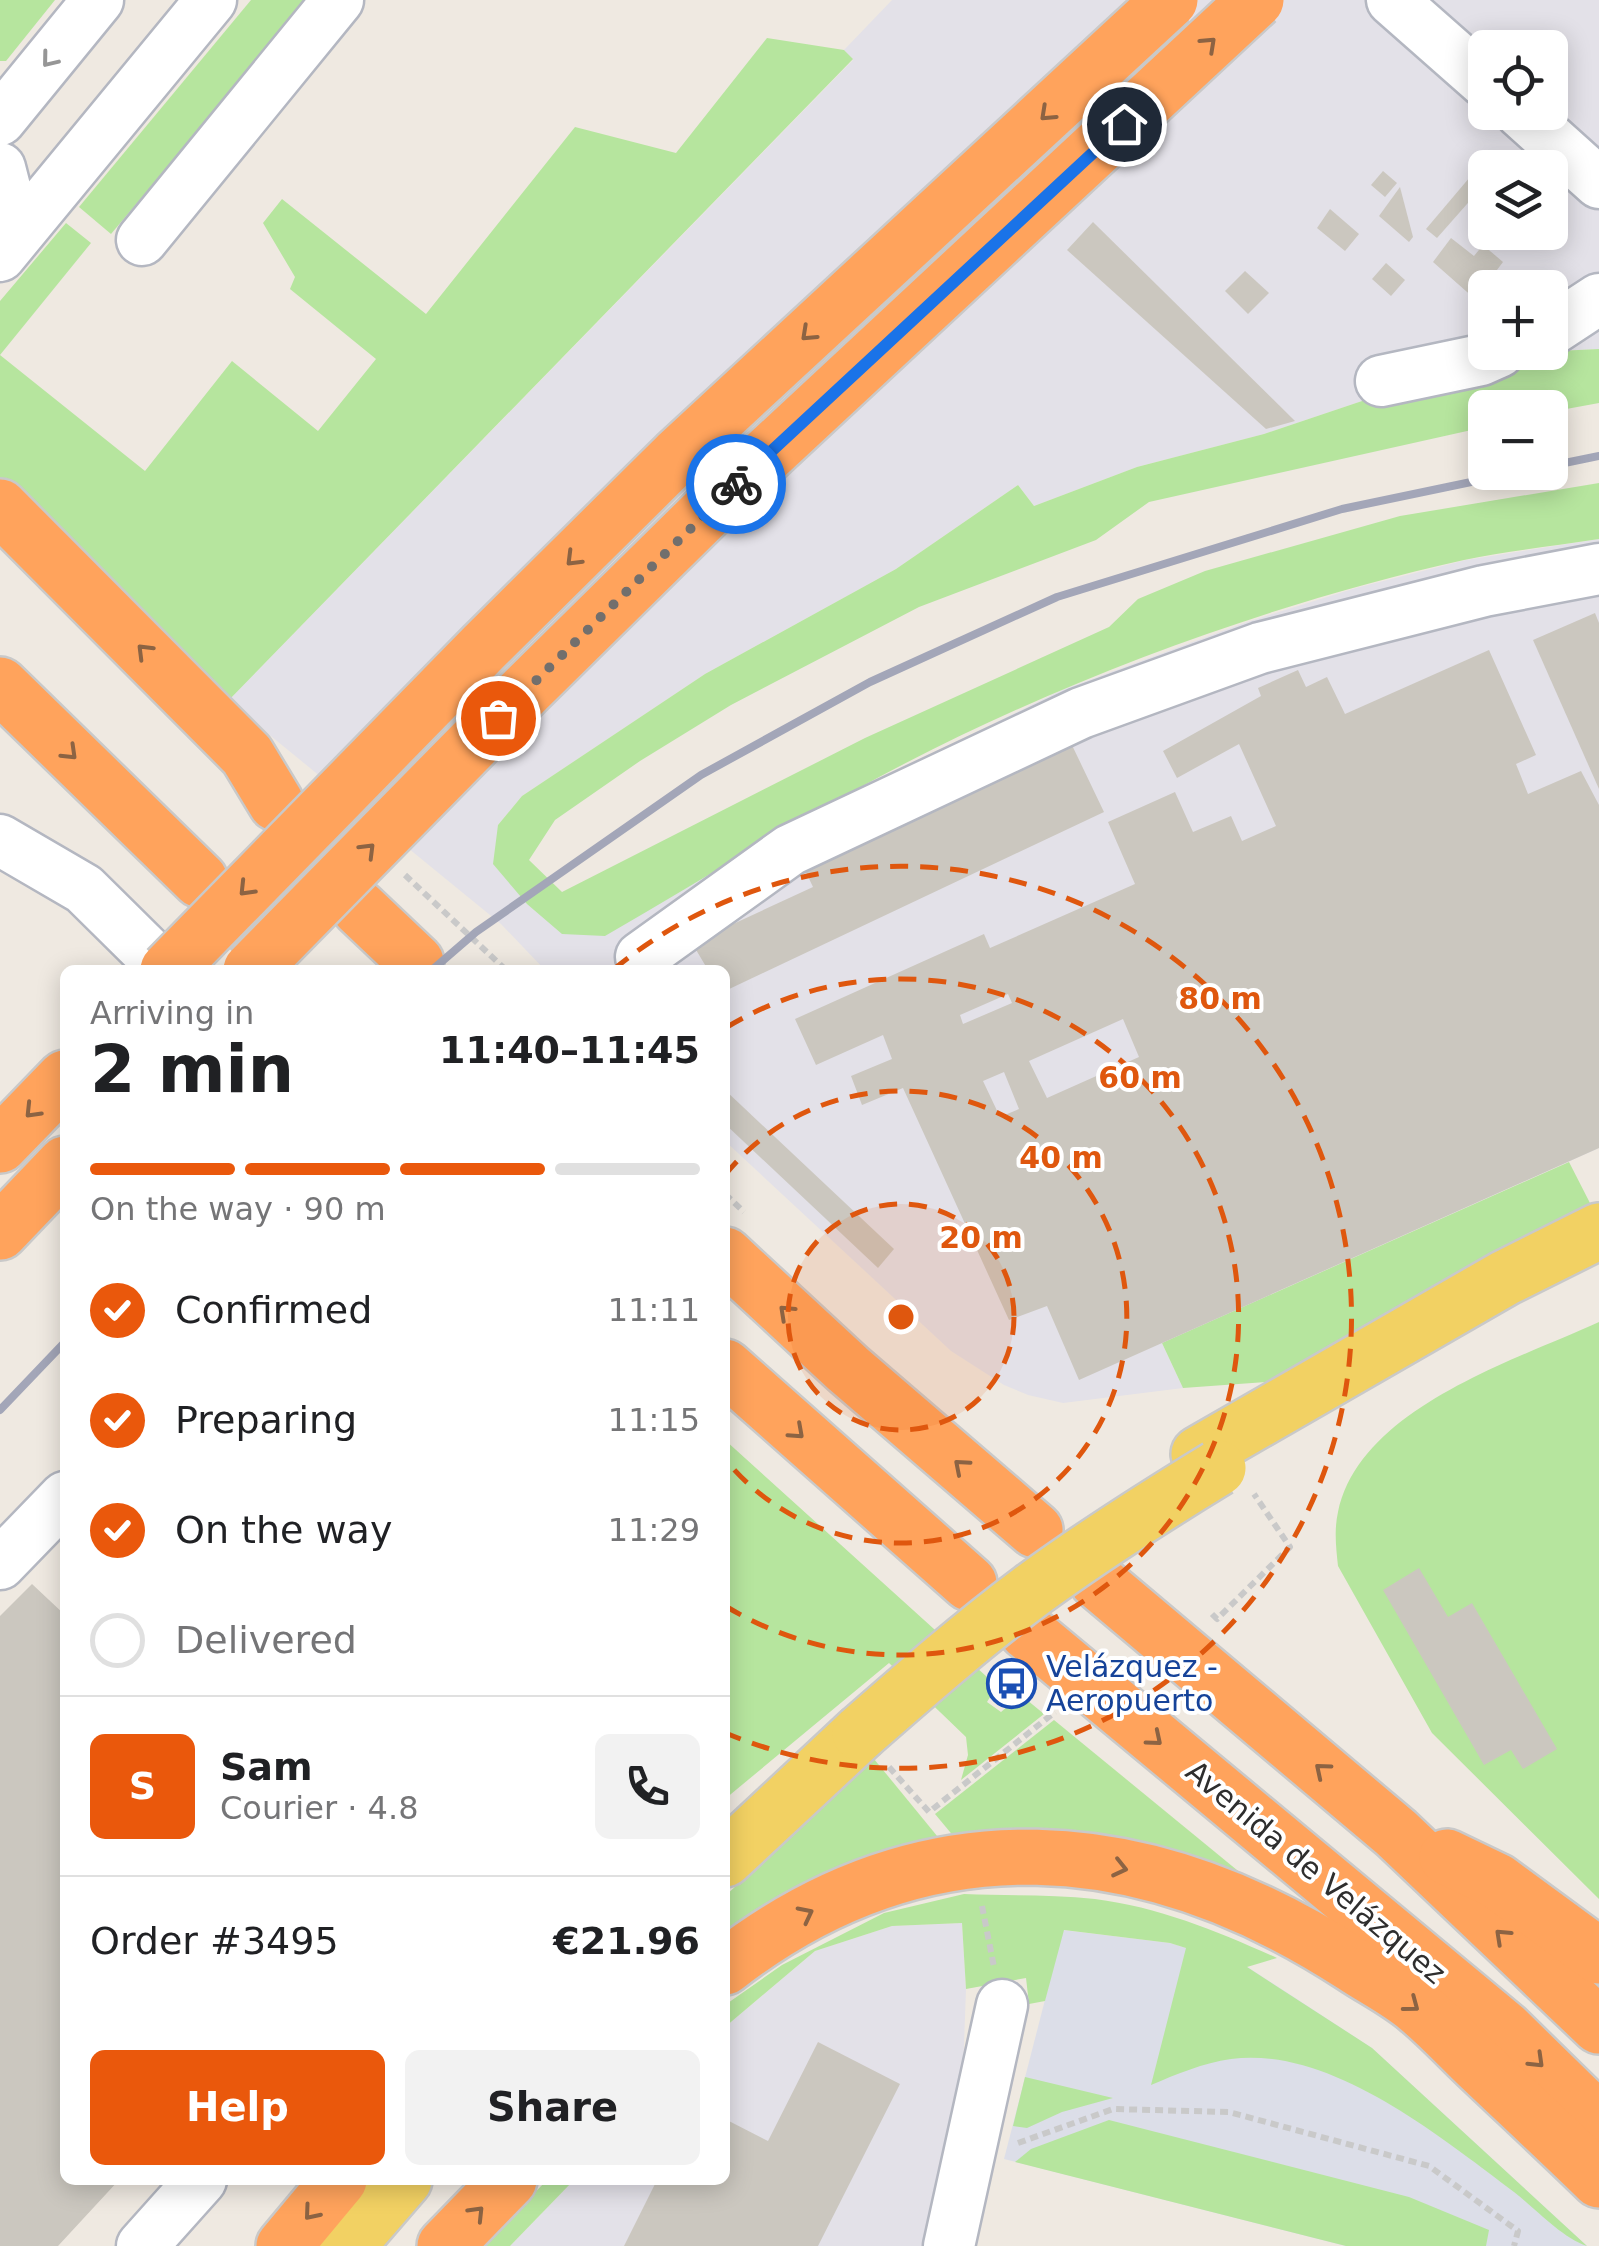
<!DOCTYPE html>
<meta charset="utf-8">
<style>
:root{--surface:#fff;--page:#f2f2f2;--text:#202124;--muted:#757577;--line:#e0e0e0;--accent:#ea580c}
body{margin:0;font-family:"DejaVu Sans",sans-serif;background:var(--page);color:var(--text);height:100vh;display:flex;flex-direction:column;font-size:38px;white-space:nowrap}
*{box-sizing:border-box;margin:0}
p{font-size:32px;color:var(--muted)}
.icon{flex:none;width:55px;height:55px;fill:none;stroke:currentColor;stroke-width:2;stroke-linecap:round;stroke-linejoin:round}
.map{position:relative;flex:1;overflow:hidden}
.details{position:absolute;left:60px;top:965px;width:670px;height:1220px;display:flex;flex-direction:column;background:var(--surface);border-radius:15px;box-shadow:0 5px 25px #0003}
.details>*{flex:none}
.fabs{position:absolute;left:1468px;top:30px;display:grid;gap:20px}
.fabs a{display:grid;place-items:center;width:100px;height:100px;border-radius:15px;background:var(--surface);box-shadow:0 5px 25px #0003;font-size:50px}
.pin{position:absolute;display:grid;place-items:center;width:85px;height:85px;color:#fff;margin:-42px;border:5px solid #fff;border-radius:50%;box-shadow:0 2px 10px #0007}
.courier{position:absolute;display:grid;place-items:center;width:100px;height:100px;margin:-50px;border:8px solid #1a73e8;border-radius:50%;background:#fff;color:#222;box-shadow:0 2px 12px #0007}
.overview em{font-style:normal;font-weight:700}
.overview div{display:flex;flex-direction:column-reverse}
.overview{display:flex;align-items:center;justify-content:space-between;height:170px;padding:0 30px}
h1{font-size:65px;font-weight:700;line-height:75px}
.bar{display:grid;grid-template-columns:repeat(4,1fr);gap:15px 10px;align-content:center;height:120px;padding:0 30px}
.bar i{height:12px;border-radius:8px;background:var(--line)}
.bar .active{background:var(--accent)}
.bar p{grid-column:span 4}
.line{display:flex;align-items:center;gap:25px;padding:0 30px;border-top:2px solid var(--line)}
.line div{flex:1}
.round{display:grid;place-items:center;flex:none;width:105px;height:105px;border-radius:15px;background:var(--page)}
ol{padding:0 30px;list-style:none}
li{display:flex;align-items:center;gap:30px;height:110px}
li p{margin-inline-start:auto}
li .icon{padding:10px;border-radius:50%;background:var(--accent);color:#fff;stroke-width:4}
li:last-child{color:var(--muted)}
li i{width:55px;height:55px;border:5px solid var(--line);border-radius:50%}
.action{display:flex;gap:20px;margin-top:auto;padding:20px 30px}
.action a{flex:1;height:115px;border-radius:15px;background:var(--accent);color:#fff;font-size:40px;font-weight:700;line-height:115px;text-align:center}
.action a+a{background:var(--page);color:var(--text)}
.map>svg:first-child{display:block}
.industrial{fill:#e3e1e8;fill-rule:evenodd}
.airport{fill:#dcdee8}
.green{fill:#b6e59e}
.building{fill:#cbc7bf;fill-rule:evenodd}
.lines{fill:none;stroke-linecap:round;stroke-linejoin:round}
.minor-casing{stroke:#b4b7c1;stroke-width:55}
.major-casing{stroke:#c9c9c9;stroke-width:60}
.highway-casing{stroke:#c9c9c9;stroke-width:60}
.path{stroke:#c9c9c9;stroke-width:6;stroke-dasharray:8 5;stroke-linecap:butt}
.minor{stroke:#fff;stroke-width:50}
.major{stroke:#f2d163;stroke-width:55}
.highway{stroke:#ffa35c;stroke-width:55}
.rail{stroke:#a3a6b8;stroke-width:8}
.major-bridge-casing{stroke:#c9c9c9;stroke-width:60;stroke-linecap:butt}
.highway-bridge-casing{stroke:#c9c9c9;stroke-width:60;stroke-linecap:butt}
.major-bridge{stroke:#f2d163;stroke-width:55}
.highway-bridge{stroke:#ffa35c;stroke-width:55}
.oneway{stroke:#8c6343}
.oneway2{stroke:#969696}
.done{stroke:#726f6d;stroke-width:10;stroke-dasharray:0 18}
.route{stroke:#1a73e8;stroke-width:12}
.ring{fill:none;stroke:#df570e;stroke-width:5;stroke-dasharray:18 12}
.labels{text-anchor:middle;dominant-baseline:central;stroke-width:8;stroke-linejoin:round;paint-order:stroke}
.transit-label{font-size:30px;fill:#164399;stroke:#fff;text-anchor:start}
.street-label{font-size:30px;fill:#2e2e2e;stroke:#fff}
.centre{fill:#df570e;stroke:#fff;stroke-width:5}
.ring-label{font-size:30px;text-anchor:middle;font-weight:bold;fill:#df570e;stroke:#fff;stroke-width:8;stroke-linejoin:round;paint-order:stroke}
</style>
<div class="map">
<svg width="1599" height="2246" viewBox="0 0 1599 2246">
<rect width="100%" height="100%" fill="#efe9e1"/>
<g class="industrial">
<path d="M892,0H1599V349L1557,351L1368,399L1264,434L1137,467L1034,506L1018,485L896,569L705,674L522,796L498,825L562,934L1062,690L1247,622L1356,588L1466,560L1599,539V1148L1162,1343L1183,1388L1063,1403L1028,1395L1004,1385L951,1351L725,1141V970H545L501,924L228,701L853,60L844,50ZM1485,48H1550V112H1485ZM1485,168H1550V232H1485ZM1485,288H1550V352H1485Z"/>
<path d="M962,1923L966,1989L962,2100L926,2246H510L574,2180H725V2027L815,1951L892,1926Z"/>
</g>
<path class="airport" d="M1063,1930L1170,1943L1246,1966L1372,2048L1587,2246H1346L1004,2159Z"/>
<g class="green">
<path d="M0,0H55L6,61H0Z"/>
<path d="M251,0H308L111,234L79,207Z"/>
<path d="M767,38L844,50L853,59L228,701L0,478V301L66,223L91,243L0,355L145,471L232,361L318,431L376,359L290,289L295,277L263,223L282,199L426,314L575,127L676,153Z"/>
<path d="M1599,349V403L1550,412V408H1485V427L1149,502L1096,540L919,607L731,705L640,761L555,820L529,860L562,892L865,738L1109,627L1138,599L1205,571L1400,516L1599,483V539C1554,546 1508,551 1464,560C1267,604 1059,681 881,776C787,826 697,883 605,936L562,934L527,904L493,864L498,825L522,796L705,674L896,569L1018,485L1034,506L1137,467L1264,434L1368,399L1557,351Z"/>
<path d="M1569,1162L1591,1205L1520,1238L1266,1382L1183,1388L1162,1343Z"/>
<path d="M1599,1322V1899L1432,1733L1338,1566C1336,1547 1334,1530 1338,1512C1360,1408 1514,1361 1599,1322Z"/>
<path d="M725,1440L997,1686L987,1702L1001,1712L1021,1695L1044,1714L961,1780L968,1755L966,1737L889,1663L725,1799V1619L730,1555L725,1532Z"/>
<path d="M1054,1720L1265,1893L955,1838L935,1814Z"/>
<path d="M874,1759L942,1842L725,1937V1896Z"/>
<path d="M964,1894C1007,1896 1052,1894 1095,1899C1159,1907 1219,1932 1277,1958L1247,1967L1372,2048L1587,2246C1561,2237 1536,2209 1514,2192C1439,2136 1330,2046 1231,2059C1203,2063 1177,2074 1151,2085L1186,1948L1170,1943L1064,1930L1045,2001L1029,2004L1026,1978L966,1989L962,1923L892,1926L815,1951L725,2027V2005L782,1965L884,1913Z"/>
<path d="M1025,2077L1113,2098L1062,2112L1027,2128L1013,2126Z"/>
<path d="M1109,2120L1409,2197L1489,2230L1486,2246H1346L1015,2162L1031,2149Z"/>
<path d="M547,2180H574L510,2246H483Z"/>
</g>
<g class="building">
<path d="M1383,171L1397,183L1385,197L1371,185Z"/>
<path d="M1470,177L1482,187L1437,238L1426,229Z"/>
<path d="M1400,187L1413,237L1409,242L1379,216Z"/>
<path d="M1330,209L1359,234L1345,251L1317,228Z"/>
<path d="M1093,222L1295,421L1266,429L1067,250Z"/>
<path d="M1451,238L1474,256L1483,245L1503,262L1475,299L1433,262Z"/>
<path d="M1386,263L1405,280L1391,296L1372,279Z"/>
<path d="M1245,271L1269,293L1248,314L1225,291Z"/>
<path d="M1595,613L1599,623V789L1533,640Z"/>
<path d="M1489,650L1536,755L1516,764L1528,794L1581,771L1599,805V1148L1079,1380L1047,1306L1009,1320L903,1088L862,1105L851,1076L892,1059L883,1035L816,1065L795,1019L984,934L990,948L1135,884L1108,822L1175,792L1193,832L1231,816L1242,841L1276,826L1239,744L1177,778L1163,751L1261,696L1258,688L1298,670L1306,687L1327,677L1345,714ZM1008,994L1012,1003L963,1024L960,1015ZM1123,1019L1139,1057L1047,1098L1029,1061ZM1004,1072L1019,1109L1000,1117L983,1081Z"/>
<path d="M1070,741L1104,812L725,991V970H708L692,943L813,887L803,866Z"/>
<path d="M725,1090L894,1249L878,1268L725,1124Z"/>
<path d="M1419,1568L1448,1617L1472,1603L1557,1749L1523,1769L1511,1750L1484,1765L1383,1590Z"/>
<path d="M32,1584L65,1615V2180H119L58,2246H0V1616Z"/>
<path d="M818,2042L900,2084L818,2246H624L657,2180H725V2119L768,2141Z"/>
</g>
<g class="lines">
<defs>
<g id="minor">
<path d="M1392,0L1485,82"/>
<path d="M1520,112L1599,183"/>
<path d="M0,120L98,0"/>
<path d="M0,168L17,234"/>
<path d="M142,240L338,0"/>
<path d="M0,256L211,0"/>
<path d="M1550,331L1599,299"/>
<path d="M1381,381L1481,360L1499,352"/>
<path d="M0,840L84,889L166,970"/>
<path d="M647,970L641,957L790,850L1081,713L1260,648L1484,591L1599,569"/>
<path d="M0,1564L65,1497"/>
<path d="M142,2246L201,2180"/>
<path d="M949,2246L1002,2005"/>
</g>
<g id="major">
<path d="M1199,1454L1505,1278L1599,1231"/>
<path d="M725,1859L860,1733"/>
<path d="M347,2246L404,2180"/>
</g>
<g id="highway">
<path d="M0,507L247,755L276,803"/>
<path d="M0,685L200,880"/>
<path d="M359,908L416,962"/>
<path d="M0,1145L65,1078"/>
<path d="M0,1232L65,1164"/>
<path d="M725,1255L848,1369L1035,1530"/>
<path d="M725,1367L969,1583"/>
<path d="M1097,1581L1396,1833L1599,2026"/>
<path d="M1026,1631L1505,2029L1599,2121"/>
<path d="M1447,1857L1497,1881L1599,1956"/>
<path d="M725,1967C926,1811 1147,1831 1353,1965C1374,1979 1398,1991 1417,2007C1438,2024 1458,2046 1478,2065C1518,2103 1559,2141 1599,2180"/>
<path d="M284,2246L339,2180"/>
<path d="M445,2246L509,2180"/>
</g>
</defs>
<use href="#minor" class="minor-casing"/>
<use href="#major" class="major-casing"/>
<use href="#highway" class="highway-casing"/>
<g class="path">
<path d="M405,875L506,970"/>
<path d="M725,1194L744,1212"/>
<path d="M1212,1614L1217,1619L1290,1547L1254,1494"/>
<path d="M889,1767L929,1812L1055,1712"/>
<path d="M982,1906L994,1967"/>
<path d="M1018,2143L1113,2109L1229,2112L1429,2166L1518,2231L1514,2246"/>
</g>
<use href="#minor" class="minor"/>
<use href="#major" class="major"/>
<use href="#highway" class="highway"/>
<g class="rail">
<path d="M1550,466L1599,456"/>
<path d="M432,970L476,932L701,775L870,682L1057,597L1342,509L1519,472"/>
<path d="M0,1410L65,1342"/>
</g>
<defs>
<path id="major-bridge" d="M860,1733C916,1684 972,1635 1031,1591C1091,1547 1154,1507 1218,1468"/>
<g id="highway-bridge">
<path d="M168,970L484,647L677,456L1170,0"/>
<path d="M251,970L526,690L727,492L1256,0"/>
</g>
</defs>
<use href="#major-bridge" class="major-bridge-casing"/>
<use href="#highway-bridge" class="highway-bridge-casing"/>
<use href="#major-bridge" class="major-bridge"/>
<use href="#highway-bridge" class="highway-bridge"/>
</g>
<defs><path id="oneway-chevron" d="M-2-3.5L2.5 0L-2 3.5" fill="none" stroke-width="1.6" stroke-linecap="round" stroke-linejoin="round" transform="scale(2.5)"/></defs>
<g class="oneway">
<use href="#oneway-chevron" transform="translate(1209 44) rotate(-43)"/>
<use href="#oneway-chevron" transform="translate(1047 114) rotate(137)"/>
<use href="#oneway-chevron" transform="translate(808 334) rotate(137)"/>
<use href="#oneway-chevron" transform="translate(573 559) rotate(135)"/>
<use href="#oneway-chevron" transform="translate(144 651) rotate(-135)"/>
<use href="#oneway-chevron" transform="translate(70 753) rotate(44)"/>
<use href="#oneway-chevron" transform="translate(368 850) rotate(-45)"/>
<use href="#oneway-chevron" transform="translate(246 889) rotate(134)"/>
<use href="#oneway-chevron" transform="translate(32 1111) rotate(134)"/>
<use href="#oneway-chevron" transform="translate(786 1312) rotate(-137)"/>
<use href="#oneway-chevron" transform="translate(797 1432) rotate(42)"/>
<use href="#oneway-chevron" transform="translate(961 1466) rotate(-139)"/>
<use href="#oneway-chevron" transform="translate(1155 1739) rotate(40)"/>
<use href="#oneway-chevron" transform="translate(1322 1770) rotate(-140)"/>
<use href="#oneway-chevron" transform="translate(1120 1868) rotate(13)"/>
<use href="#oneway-chevron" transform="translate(806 1914) rotate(-27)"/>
<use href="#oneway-chevron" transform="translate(1502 1936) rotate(-137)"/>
<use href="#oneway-chevron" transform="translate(1412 2005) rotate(37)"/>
<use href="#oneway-chevron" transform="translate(1537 2061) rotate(44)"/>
<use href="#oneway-chevron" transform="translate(311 2213) rotate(130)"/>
<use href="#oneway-chevron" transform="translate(477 2213) rotate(-46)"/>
</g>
<use class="oneway2" href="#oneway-chevron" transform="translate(49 60) rotate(129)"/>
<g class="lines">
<path class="done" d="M498,718L736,484"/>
<path class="route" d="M736,484L1124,124"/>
</g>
<circle cx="901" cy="1317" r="113" fill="#df570e" fill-opacity=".12"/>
<g class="ring">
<circle cx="901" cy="1317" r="113"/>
<path d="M725 1175A226 226 0 1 1 725 1459"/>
<path d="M727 1027A338 338 0 1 1 727 1607"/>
<path d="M614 969A451 451 0 1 1 728 1734"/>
</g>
<defs>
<symbol id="bus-ring" viewBox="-11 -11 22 22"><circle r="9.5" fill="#fff" stroke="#1a4fb4" stroke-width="1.5"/><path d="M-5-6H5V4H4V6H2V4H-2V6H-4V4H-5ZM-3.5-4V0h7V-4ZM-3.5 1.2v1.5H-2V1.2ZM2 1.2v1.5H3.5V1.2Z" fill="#1a4fb4"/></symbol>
</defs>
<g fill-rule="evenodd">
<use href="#bus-ring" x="984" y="1656" width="55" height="55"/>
</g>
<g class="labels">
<g class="transit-label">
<text x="1046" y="1666">Velázquez -<tspan x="1046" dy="34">Aeropuerto</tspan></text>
</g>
<g class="street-label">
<text transform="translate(1316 1872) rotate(40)">Avenida de Velázquez</text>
</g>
</g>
<circle cx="901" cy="1317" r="15" class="centre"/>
<g class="ring-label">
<text x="1220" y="1009">80 m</text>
<text x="1140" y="1088">60 m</text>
<text x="1061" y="1168">40 m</text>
<text x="981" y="1248">20 m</text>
</g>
</svg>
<div class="fabs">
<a><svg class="icon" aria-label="locate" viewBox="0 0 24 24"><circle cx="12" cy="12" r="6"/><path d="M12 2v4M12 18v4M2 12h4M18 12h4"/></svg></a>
<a><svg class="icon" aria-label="layers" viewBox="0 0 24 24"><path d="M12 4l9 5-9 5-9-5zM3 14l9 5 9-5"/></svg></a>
<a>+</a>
<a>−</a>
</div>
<div class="pin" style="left:498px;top:718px;background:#ea580c"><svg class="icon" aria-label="bag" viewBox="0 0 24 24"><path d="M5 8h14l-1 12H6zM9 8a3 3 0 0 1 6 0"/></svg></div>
<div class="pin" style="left:1124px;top:124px;background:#1f2937"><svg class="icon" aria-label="home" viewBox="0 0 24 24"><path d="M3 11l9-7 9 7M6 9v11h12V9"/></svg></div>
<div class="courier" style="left:736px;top:484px"><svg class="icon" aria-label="bike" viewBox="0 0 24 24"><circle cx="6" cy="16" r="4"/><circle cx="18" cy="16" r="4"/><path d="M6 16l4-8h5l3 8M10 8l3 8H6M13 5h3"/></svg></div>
<section class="details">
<div class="overview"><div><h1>2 min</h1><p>Arriving in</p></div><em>11:40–11:45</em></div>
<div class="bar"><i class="active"></i><i class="active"></i><i class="active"></i><i></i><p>On the way · 90 m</p></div>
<ol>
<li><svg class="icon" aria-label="check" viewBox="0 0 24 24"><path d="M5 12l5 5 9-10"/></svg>Confirmed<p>11:11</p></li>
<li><svg class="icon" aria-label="check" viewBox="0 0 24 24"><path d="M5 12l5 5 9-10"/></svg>Preparing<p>11:15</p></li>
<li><svg class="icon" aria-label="check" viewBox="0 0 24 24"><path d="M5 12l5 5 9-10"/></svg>On the way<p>11:29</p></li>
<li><i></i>Delivered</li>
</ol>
<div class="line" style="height:180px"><b class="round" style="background:var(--accent);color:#fff">S</b><div><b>Sam</b><p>Courier · 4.8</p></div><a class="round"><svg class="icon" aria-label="phone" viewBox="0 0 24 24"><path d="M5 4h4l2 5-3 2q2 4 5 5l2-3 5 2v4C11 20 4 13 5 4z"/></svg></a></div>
<div class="line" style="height:130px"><div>Order #3495</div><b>€21.96</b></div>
<div class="action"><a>Help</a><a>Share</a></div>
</section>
</div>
